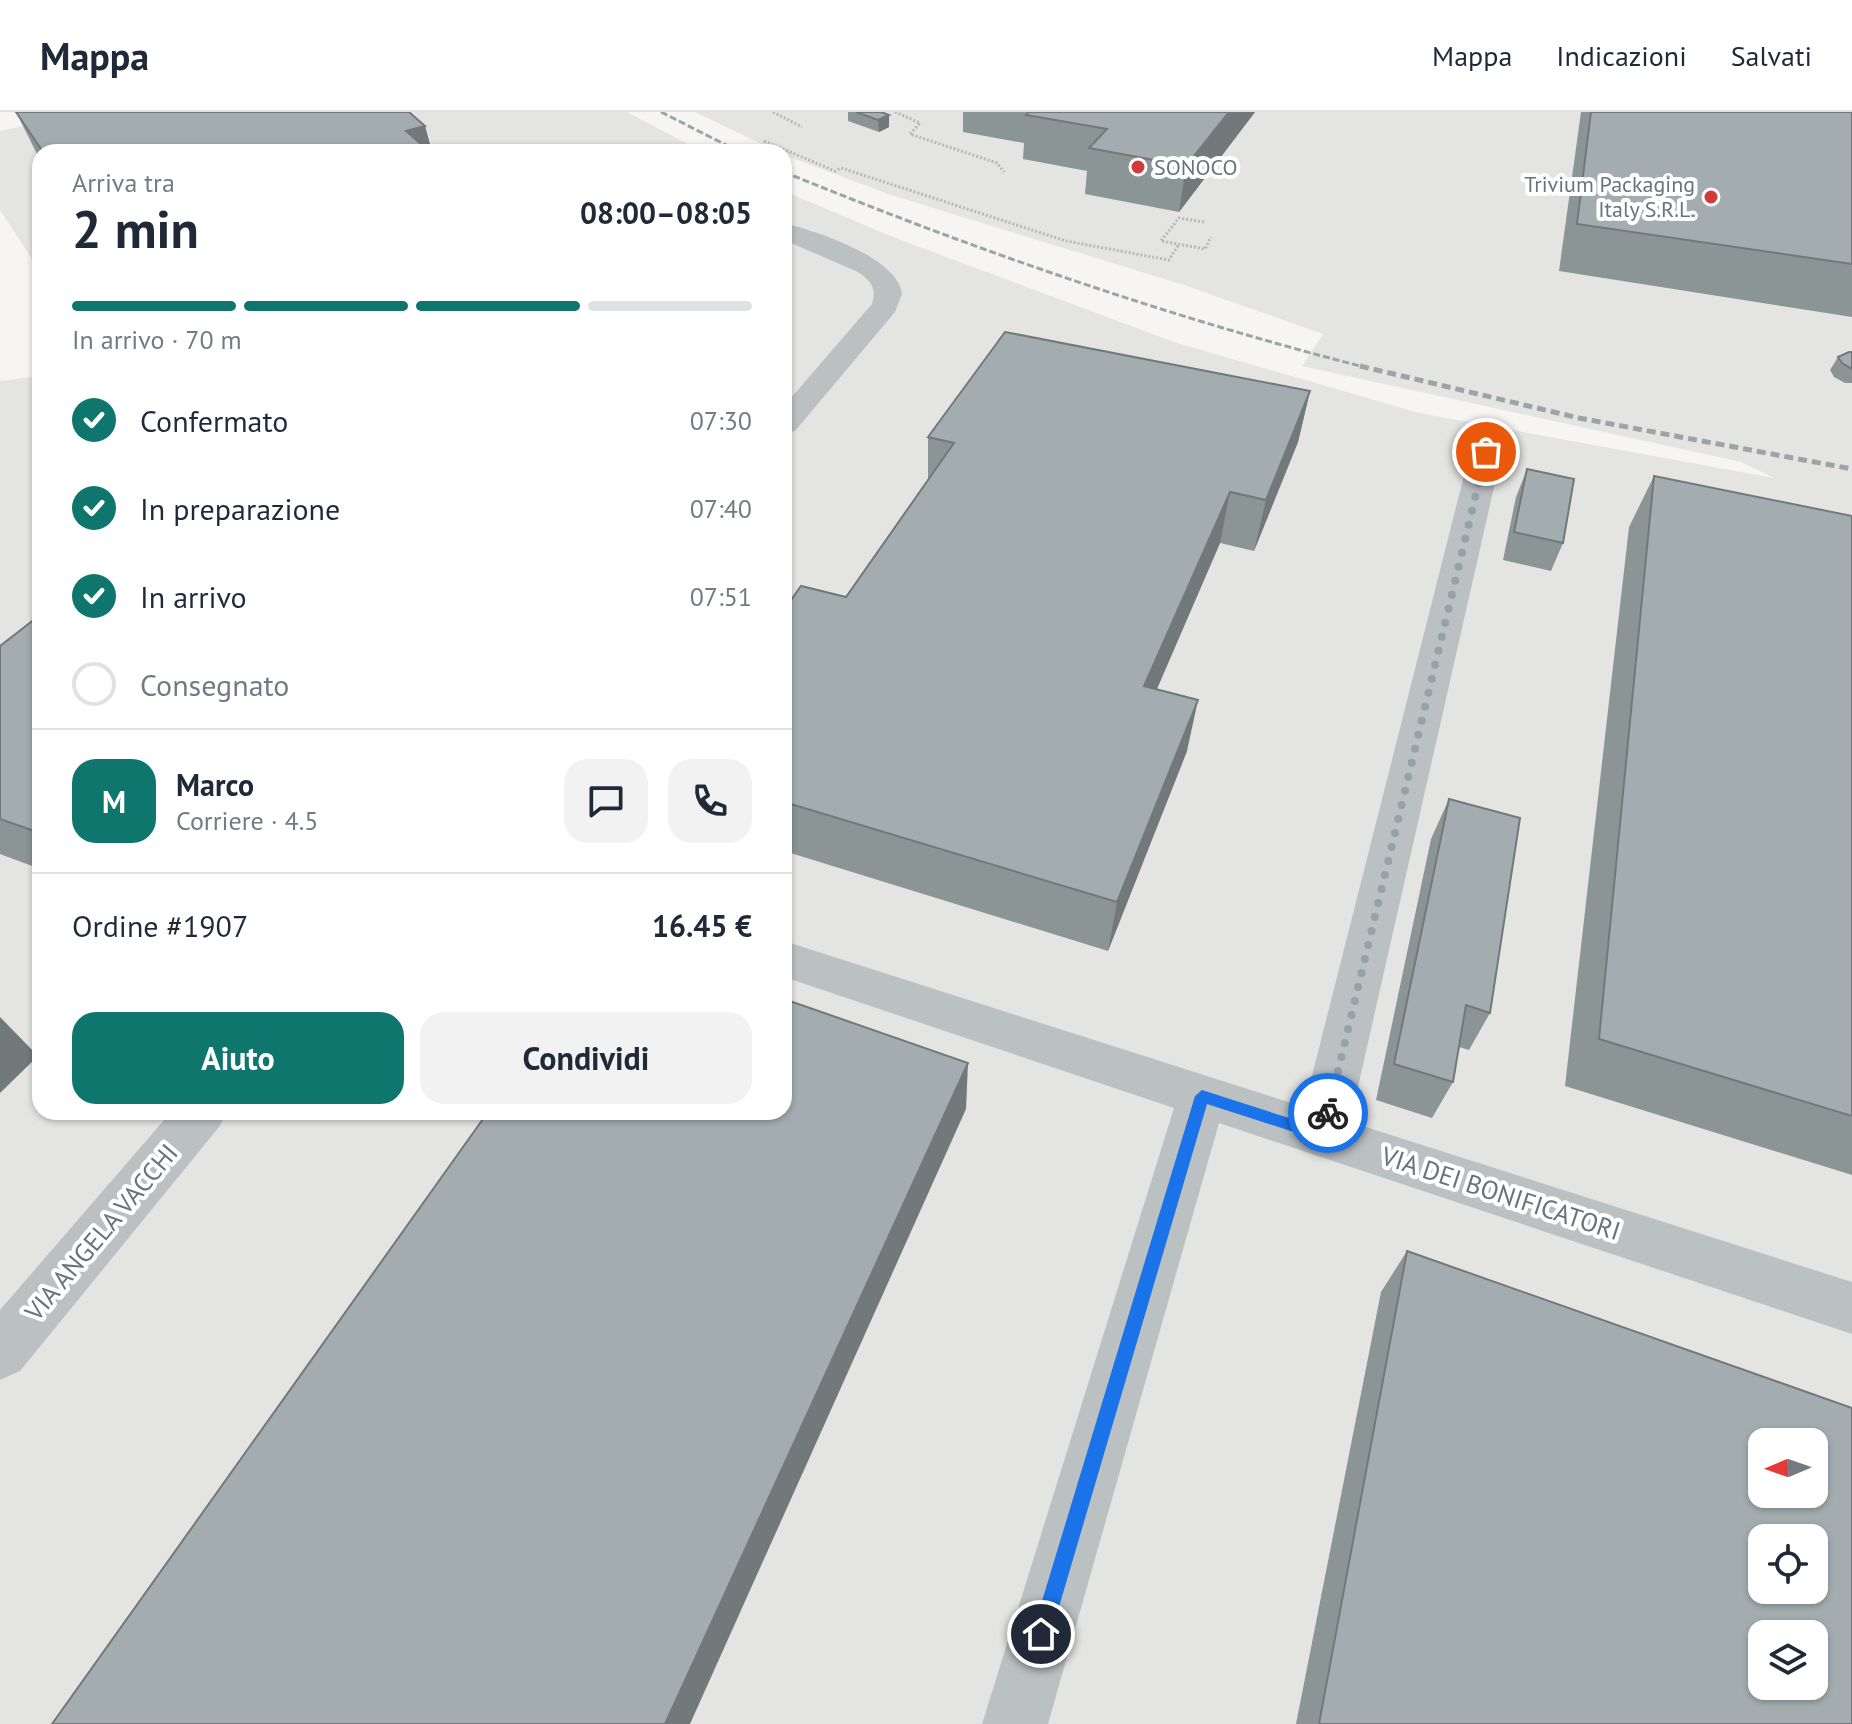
<!DOCTYPE html>
<html lang="it">
<meta charset="utf-8">
<style>
:root{--surface:#fff;--page:#f2f2f3;--text:#1f2937;--muted:#747a83;--line:#e0e1e3;--accent:#0f766e}
body{margin:0;font-family:"PT Sans",sans-serif;background:var(--page);color:var(--text);height:100vh;display:flex;flex-direction:column;font-size:30px;white-space:nowrap}
*{box-sizing:border-box;margin:0}
p{font-size:26px;color:var(--muted)}
.icon{flex:none;width:44px;height:44px;fill:none;stroke:currentColor;stroke-width:2;stroke-linecap:round;stroke-linejoin:round}
.map{position:relative;flex:1;overflow:hidden}
.side{position:absolute;left:32px;top:32px;width:760px;height:976px;display:flex;flex-direction:column;background:var(--surface);border-radius:24px;box-shadow:0 2px 6px #0004}
.side>*{flex:none}
.needle{width:52px;rotate:268deg}
.controls{position:absolute;left:1748px;top:1316px;display:grid;gap:16px}
.controls a{display:grid;place-items:center;width:80px;height:80px;border-radius:16px;background:var(--surface);box-shadow:0 2px 6px #0004;font-size:40px}
.pin{position:absolute;display:grid;place-items:center;width:68px;height:68px;color:#fff;margin:-34px;border:4px solid #fff;border-radius:50%;box-shadow:0 2px 8px #0007}
.courier{position:absolute;display:grid;place-items:center;width:80px;height:80px;margin:-40px;border:6px solid #1a73e8;border-radius:50%;background:#fff;color:#222;box-shadow:0 2px 10px #0007}
.head em{font-style:normal;font-weight:800}
.head div{display:flex;flex-direction:column-reverse}
.head{display:flex;align-items:center;justify-content:space-between;height:136px;padding:0 40px}
h1{font-size:52px;font-weight:800;line-height:60px}
.bar{display:grid;grid-template-columns:repeat(4,1fr);gap:12px 8px;align-content:center;height:96px;padding:0 40px}
.bar i{height:10px;border-radius:6px;background:var(--line)}
.bar .active{background:var(--accent)}
.bar p{grid-column:span 4}
.line{display:flex;align-items:center;gap:20px;padding:0 40px;border-top:2px solid var(--line)}
.line div{flex:1}
.round{display:grid;place-items:center;flex:none;width:84px;height:84px;border-radius:24px;background:var(--page)}
ol{padding:0 40px;list-style:none}
li{display:flex;align-items:center;gap:24px;height:88px}
li p{margin-inline-start:auto}
li .icon{padding:8px;border-radius:50%;background:var(--accent);color:#fff;stroke-width:4}
li:last-child{color:var(--muted)}
li i{width:44px;height:44px;border:4px solid var(--line);border-radius:50%}
.button{display:flex;gap:16px;margin-top:auto;padding:16px 40px}
.button a{flex:1;height:92px;border-radius:24px;background:var(--accent);color:#fff;font-size:32px;font-weight:800;line-height:92px;text-align:center}
.button a+a{background:var(--page);color:var(--text)}
header{display:flex;align-items:center;gap:48px;box-sizing:border-box;height:112px;padding:0 40px;background:var(--surface);border-bottom:2px solid var(--line)}
header strong{font-size:38px}
nav{display:flex;gap:44px;margin-inline-start:auto;font-size:28px}
.map>svg:first-child{display:block}
.built{fill:#e4e5e3;fill-rule:evenodd}
.lines{fill:none;stroke-linecap:round;stroke-linejoin:round}
.path{stroke:#b5b9bb;stroke-width:3;stroke-dasharray:2 2;stroke-linecap:butt}
.minor{fill:#bbc0c2;fill-rule:evenodd}
.rail-far1{stroke:#9ba4a7;stroke-width:3;stroke-dasharray:7 3;stroke-linecap:butt}
.rail{stroke:#9ba4a7;stroke-width:5;stroke-dasharray:9 5;stroke-linecap:butt}
.wall{fill:#8c9596}
.shaded-wall{fill:#72797a}
.building{fill:#a3adaf;stroke:#72797a;stroke-width:2;fill-rule:evenodd}
.route{fill:#1a73e8}
.done{stroke:#97a2a5;stroke-width:8;stroke-dasharray:0 14.4}
.poi-dot{fill:#d13a38;stroke:#fff;stroke-width:3}
.labels{text-anchor:middle;dominant-baseline:central;stroke-width:8;stroke-linejoin:round;paint-order:stroke}
.far-poi-label{font-size:22px;fill:#64767b;stroke:#fff;text-anchor:start}
.street-label{font-size:26px;fill:#64767b;stroke:#fff}
</style>
<header>
<strong>Mappa</strong>
<nav><a>Mappa</a><a>Indicazioni</a><a>Salvati</a></nav>
</header>
<div class="map">
<svg width="1852" height="1612" viewBox="0 0 1852 1612">
<rect width="100%" height="100%" fill="#f6f5f3"/>
<g class="built">
<path d="M88,0H627L703,40H40V159L0,98V19Z"/>
<path d="M695,0H1852V1612H0V269L40,264V1000H784V79L893,125L1174,230L1419,301L1774,366L1741,350L1302,254L1323,222L1184,173L891,83L784,43V40H778ZM1762,1330H1814V1382H1762ZM1762,1426H1814V1478H1762ZM1762,1522H1814V1574H1762Z"/>
</g>
<g class="lines">
<g class="path">
<path d="M773,0L802,15"/>
<path d="M895,0L920,11L910,22L997,51L1004,60"/>
<path d="M764,29L835,59L841,56L1066,129L1169,148L1179,132"/>
<path d="M1204,110L1179,106L1161,129L1205,137L1211,125"/>
</g>
<g class="minor">
<path d="M784,111C815,119 898,145 902,182L895,200L795,319L784,322V294L872,192C877,176 871,169 858,160L784,128Z"/>
<path d="M1486,331L1497,333L1502,340L1350,1010L1852,1170V1222L1219,1011L1048,1612H982L1174,996L784,865V829L1304,995L1470,340L1475,333Z"/>
<path d="M171,1000H227L219,1015L20,1259L0,1268V1198Z"/>
</g>
<g class="rail-far1">
<path d="M661,0L740,40"/>
<path d="M784,60C975,138 1168,205 1368,256"/>
</g>
<path class="rail" d="M1360,254L1579,306L1852,357"/>
</g>
<g class="wall">
<path d="M16,0L425,14L432,40H40V48Z"/>
<path d="M848,0H881L889,15L879,20L848,9Z"/>
<path d="M963,0H1255L1179,100L1085,82L1087,59L1023,47L1024,31L963,20Z"/>
<path d="M1581,0H1852V205L1559,159Z"/>
<path d="M1852,240V271H1845L1834,265L1830,258L1838,245Z"/>
<path d="M1310,279L1298,330L1254,439L1220,431L1157,577L1187,639L1108,839L784,739V498L846,485L928,367V325Z"/>
<path d="M1527,357L1563,431L1551,459L1503,448L1516,385Z"/>
<path d="M1654,364L1852,404V1063L1565,974L1629,415Z"/>
<path d="M40,503V757L0,742V534Z"/>
<path d="M1449,687L1490,901L1469,938L1459,935L1453,970L1432,1006L1376,988L1431,727Z"/>
<path d="M1407,1139L1852,1612H1296L1381,1180Z"/>
</g>
<g class="shaded-wall">
<path d="M1229,0H1255L1179,100L1186,54Z"/>
<path d="M889,3V15L879,20L878,8Z"/>
<path d="M425,14L432,40H412L406,19Z"/>
<path d="M1310,279L1298,330L1254,439L1266,388Z"/>
<path d="M1230,380L1220,431L1136,625L1144,574Z"/>
<path d="M1198,588L1187,639L1108,839L1117,790Z"/>
<path d="M0,905L38,944L0,981Z"/>
<path d="M968,951L966,997L690,1612H665Z"/>
</g>
<g class="building">
<path d="M16,0H409L425,14L406,19L430,40H43Z"/>
<path d="M856,0H881L889,3L878,8Z"/>
<path d="M1029,0H1229L1186,54L1089,36L1107,17L1026,3Z"/>
<path d="M1591,0H1852V152L1577,112Z"/>
<path d="M1005,220L1310,279L1266,388L1230,380L1144,574L1198,588L1117,790L784,690V498L801,474L846,485L954,331L928,325Z"/>
<path d="M1849,240H1852V257L1842,251L1838,245Z"/>
<path d="M1527,357L1574,367L1563,431L1514,420Z"/>
<path d="M1654,364L1852,404V1004L1599,927Z"/>
<path d="M40,503V721L0,707V534Z"/>
<path d="M1449,687L1520,706L1490,901L1466,893L1453,970L1394,952Z"/>
<path d="M784,887L968,951L665,1612H52L488,1000H784Z"/>
<path d="M1407,1139L1852,1296V1612H1319ZM1762,1330H1814V1382H1762ZM1762,1426H1814V1478H1762ZM1762,1522H1814V1574H1762Z"/>
</g>
<path class="route" d="M1202,978L1317,1015L1323,996L1328,994L1335,1001L1330,1023L1322,1029L1207,992L1051,1522L1048,1529L1041,1532L1035,1529L1032,1522L1195,984Z"/>
<g class="lines">
<path class="done" d="M1328,1001L1486,340"/>
</g>
<g class="poi-dot">
<circle cx="1138" cy="55" r="8"/>
<circle cx="1711" cy="85" r="8"/>
</g>
<g class="labels">
<g class="far-poi-label">
<text x="1154" y="55">SONOCO</text>
<text x="1695" y="72" text-anchor="end">Trivium Packaging<tspan x="1695" dy="25">Italy S.R.L.</tspan></text>
</g>
<g class="street-label">
<text transform="translate(1501 1081) rotate(18)">VIA DEI BONIFICATORI</text>
<text transform="translate(101 1120) rotate(-50)">VIA ANGELA VACCHI</text>
</g>
</g>
</svg>
<div class="controls">
<a><svg class="needle" viewBox="-14 -14 28 28"><path d="M0-13l5 13h-10z" fill="#e53935"/><path d="M0 13l5-13h-10z" fill="#747a83"/></svg></a>
<a><svg class="icon" aria-label="locate" viewBox="0 0 24 24"><circle cx="12" cy="12" r="6"/><path d="M12 2v4M12 18v4M2 12h4M18 12h4"/></svg></a>
<a><svg class="icon" aria-label="layers" viewBox="0 0 24 24"><path d="M12 4l9 5-9 5-9-5zM3 14l9 5 9-5"/></svg></a>
</div>
<div class="pin" style="left:1486px;top:340px;background:#ea580c"><svg class="icon" aria-label="bag" viewBox="0 0 24 24"><path d="M5 8h14l-1 12H6zM9 8a3 3 0 0 1 6 0"/></svg></div>
<div class="pin" style="left:1041px;top:1522px;background:#1f2937"><svg class="icon" aria-label="home" viewBox="0 0 24 24"><path d="M3 11l9-7 9 7M6 9v11h12V9"/></svg></div>
<div class="courier" style="left:1328px;top:1001px"><svg class="icon" aria-label="bike" viewBox="0 0 24 24"><circle cx="6" cy="16" r="4"/><circle cx="18" cy="16" r="4"/><path d="M6 16l4-8h5l3 8M10 8l3 8H6M13 5h3"/></svg></div>
<section class="side">
<div class="head"><div><h1>2 min</h1><p>Arriva tra</p></div><em>08:00–08:05</em></div>
<div class="bar"><i class="active"></i><i class="active"></i><i class="active"></i><i></i><p>In arrivo · 70 m</p></div>
<ol>
<li><svg class="icon" aria-label="check" viewBox="0 0 24 24"><path d="M5 12l5 5 9-10"/></svg>Confermato<p>07:30</p></li>
<li><svg class="icon" aria-label="check" viewBox="0 0 24 24"><path d="M5 12l5 5 9-10"/></svg>In preparazione<p>07:40</p></li>
<li><svg class="icon" aria-label="check" viewBox="0 0 24 24"><path d="M5 12l5 5 9-10"/></svg>In arrivo<p>07:51</p></li>
<li><i></i>Consegnato</li>
</ol>
<div class="line" style="height:144px"><b class="round" style="background:var(--accent);color:#fff">M</b><div><b>Marco</b><p>Corriere · 4.5</p></div><a class="round"><svg class="icon" aria-label="chat" viewBox="0 0 24 24"><path d="M4 5h16v11H9l-5 4z"/></svg></a><a class="round"><svg class="icon" aria-label="phone" viewBox="0 0 24 24"><path d="M5 4h4l2 5-3 2q2 4 5 5l2-3 5 2v4C11 20 4 13 5 4z"/></svg></a></div>
<div class="line" style="height:104px"><div>Ordine #1907</div><b>16.45 €</b></div>
<div class="button"><a>Aiuto</a><a>Condividi</a></div>
</section>
</div>
